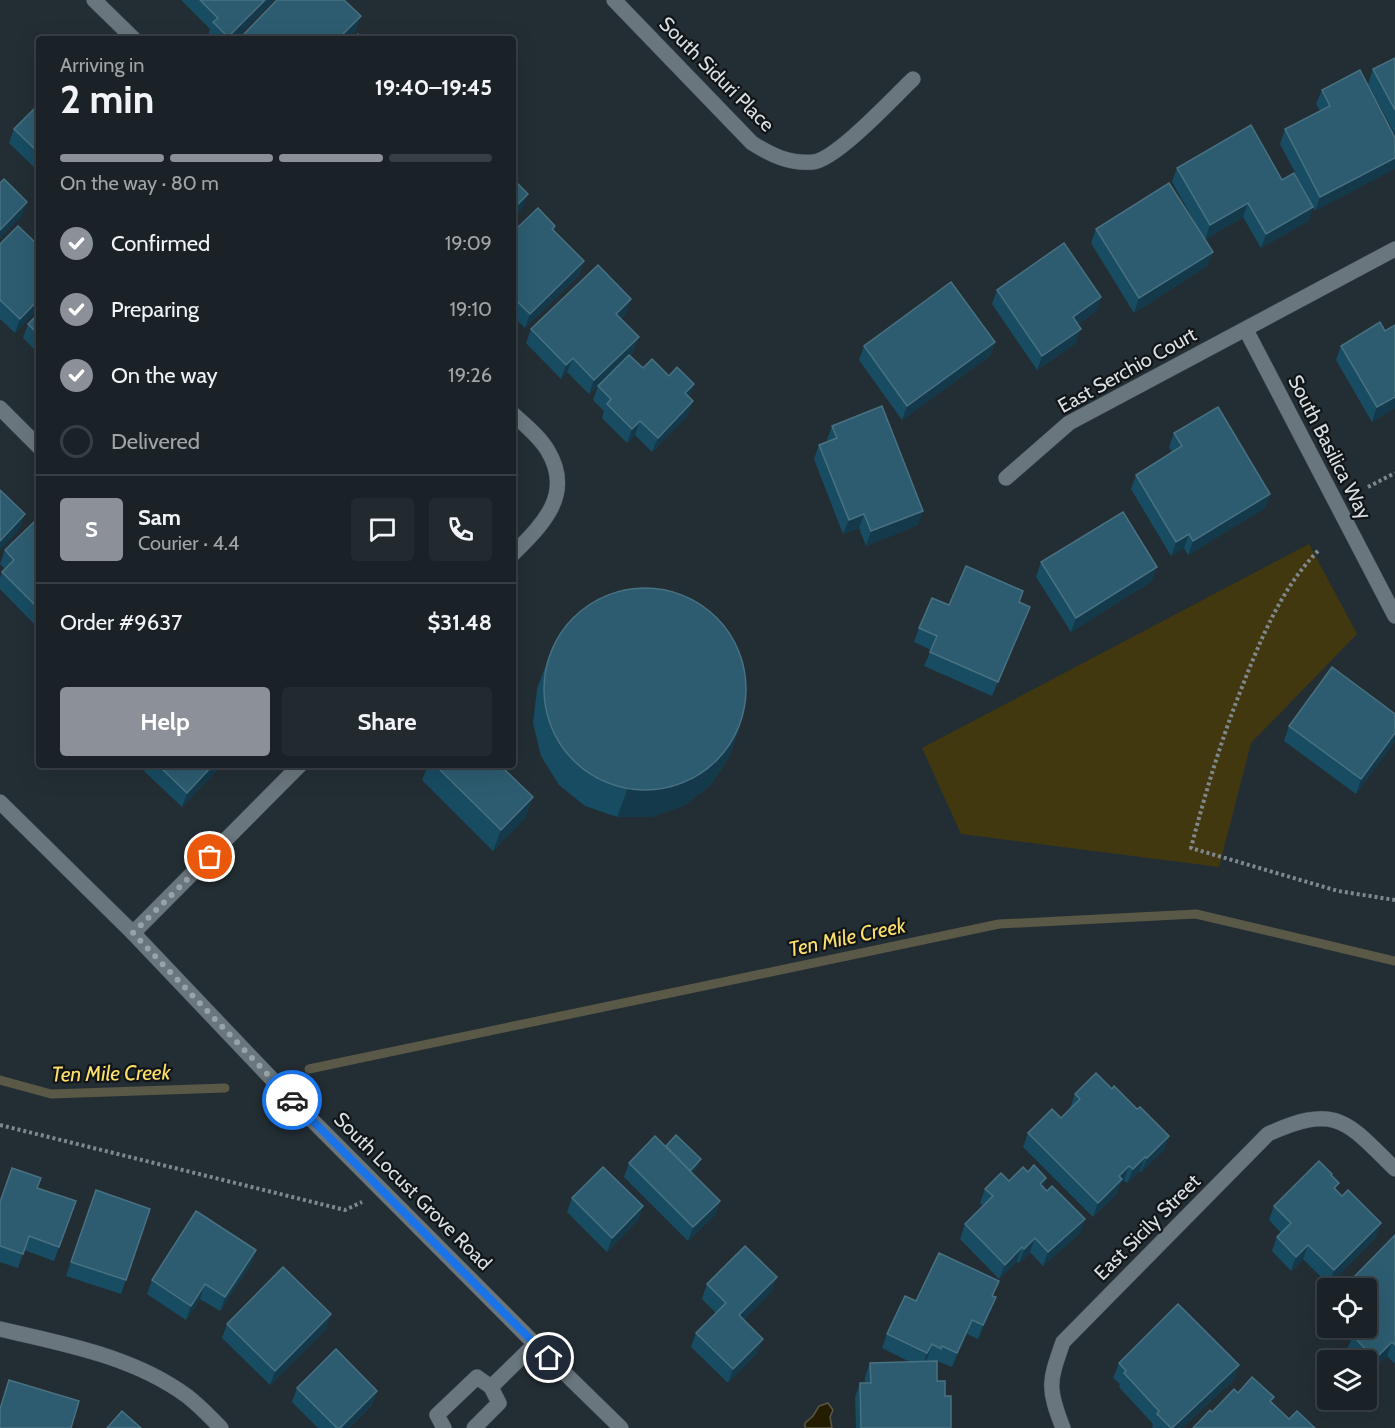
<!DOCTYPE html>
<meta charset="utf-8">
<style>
:root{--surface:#1a2227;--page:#232a2f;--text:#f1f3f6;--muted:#9fa4a7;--line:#383f44;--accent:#8c9099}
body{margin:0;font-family:Cabin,sans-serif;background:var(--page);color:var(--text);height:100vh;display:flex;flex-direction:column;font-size:22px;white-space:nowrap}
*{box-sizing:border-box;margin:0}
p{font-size:20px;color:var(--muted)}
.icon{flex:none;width:33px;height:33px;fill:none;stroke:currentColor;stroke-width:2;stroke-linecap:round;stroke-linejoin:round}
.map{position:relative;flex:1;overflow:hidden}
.drawer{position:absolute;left:36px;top:36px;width:480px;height:732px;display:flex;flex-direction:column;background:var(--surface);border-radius:6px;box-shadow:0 6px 24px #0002,0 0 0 2px var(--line)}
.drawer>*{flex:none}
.buttons{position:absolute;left:1317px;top:1278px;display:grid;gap:12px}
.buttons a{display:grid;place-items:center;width:60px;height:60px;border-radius:6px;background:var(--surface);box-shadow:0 6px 24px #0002,0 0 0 2px var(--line);font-size:30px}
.pin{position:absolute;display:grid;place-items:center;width:51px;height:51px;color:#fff;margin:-26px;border:3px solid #fff;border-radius:50%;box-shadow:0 2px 6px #0007}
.courier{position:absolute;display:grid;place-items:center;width:60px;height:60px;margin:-30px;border:4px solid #1a73e8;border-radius:50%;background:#fff;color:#222;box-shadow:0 2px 8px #0007}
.head em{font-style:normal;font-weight:700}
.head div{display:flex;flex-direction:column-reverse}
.head{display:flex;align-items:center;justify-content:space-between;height:102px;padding:0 24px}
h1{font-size:39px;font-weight:700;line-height:45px}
.bar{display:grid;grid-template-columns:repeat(4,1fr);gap:9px 6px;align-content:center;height:72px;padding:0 24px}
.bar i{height:8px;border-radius:4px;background:var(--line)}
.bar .active{background:var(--accent)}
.bar p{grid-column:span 4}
.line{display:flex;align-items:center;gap:15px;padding:0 24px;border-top:2px solid var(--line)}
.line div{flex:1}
.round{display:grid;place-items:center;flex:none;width:63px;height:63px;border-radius:6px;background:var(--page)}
ol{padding:0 24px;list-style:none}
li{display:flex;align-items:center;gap:18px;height:66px}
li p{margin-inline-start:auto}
li .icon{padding:6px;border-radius:50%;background:var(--accent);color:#fff;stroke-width:4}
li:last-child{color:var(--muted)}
li i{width:33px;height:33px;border:3px solid var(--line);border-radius:50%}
.primary-button{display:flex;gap:12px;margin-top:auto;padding:12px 24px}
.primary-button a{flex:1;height:69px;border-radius:6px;background:var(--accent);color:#fff;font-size:24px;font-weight:700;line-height:69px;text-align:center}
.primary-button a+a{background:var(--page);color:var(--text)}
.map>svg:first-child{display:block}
.green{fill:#423810}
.water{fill:#241d02;stroke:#5a5846;stroke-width:1.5}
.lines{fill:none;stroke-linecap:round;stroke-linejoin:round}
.stream{stroke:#5a5846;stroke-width:9}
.minor-casing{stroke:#414b50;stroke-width:16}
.secondary-casing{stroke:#414b50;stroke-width:16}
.path{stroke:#7f888c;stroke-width:4;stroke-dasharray:3 3;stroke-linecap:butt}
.minor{stroke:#6a767d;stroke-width:15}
.secondary{stroke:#6a767d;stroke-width:15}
.wall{fill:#184c62}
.shaded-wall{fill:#14394a}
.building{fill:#2d5c70;stroke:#487182;stroke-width:1.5}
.done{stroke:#99a2a6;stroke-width:6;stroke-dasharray:0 10.8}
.route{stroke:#1a73e8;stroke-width:8}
.labels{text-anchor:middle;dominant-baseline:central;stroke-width:4.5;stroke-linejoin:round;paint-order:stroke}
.street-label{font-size:20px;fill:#d9e0e3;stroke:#111518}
.water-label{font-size:21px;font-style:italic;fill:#fde06b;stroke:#111518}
</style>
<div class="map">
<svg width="1395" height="1428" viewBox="0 0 1395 1428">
<rect width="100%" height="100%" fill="#232e34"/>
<path class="green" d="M1309,544L1357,634L1251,743L1219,867L961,834L922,748Z"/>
<path class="water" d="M828,1403L833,1410L830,1417L832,1428H805V1423L813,1416L819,1406Z"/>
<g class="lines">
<g class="stream">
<path d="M309,1069L999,924L1196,914L1395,961"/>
<path d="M0,1080L51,1094L225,1088"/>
</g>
<defs>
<g id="minor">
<path d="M94,0L134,39"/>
<path d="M614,0L752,143C771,155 789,164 813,162C836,160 894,97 913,79"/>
<path d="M1246,330L1395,616"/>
<path d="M0,408L39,447"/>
<path d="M513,414C525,425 540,437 548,451C574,495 542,525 513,554"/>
<path d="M1006,478L1069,423L1395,249"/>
<path d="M133,933L300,765"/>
<path d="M0,1329C63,1344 133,1356 187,1396C199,1405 210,1417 221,1428"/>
<path d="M491,1387L535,1344"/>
<path d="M444,1428L437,1415L477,1377L491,1387L499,1403L474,1428"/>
<path d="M1063,1428C1047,1387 1049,1382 1063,1342L1268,1134C1337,1103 1346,1121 1395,1169"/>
</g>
<path id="secondary" d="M0,802L133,933L288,1096L535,1344L621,1428"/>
</defs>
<use href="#minor" class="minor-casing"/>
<use href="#secondary" class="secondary-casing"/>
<g class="path">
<path d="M1368,487L1395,473"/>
<path d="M1318,551C1283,586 1262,636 1244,682C1222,737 1206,790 1191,848L1338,891L1395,900"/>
<path d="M0,1125L345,1210L362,1202"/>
</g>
<use href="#minor" class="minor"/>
<use href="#secondary" class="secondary"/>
</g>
<g class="wall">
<path d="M181,0H274L235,39H210L208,37L210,29Z"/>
<path d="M1395,58V134L1368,84L1373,69Z"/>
<path d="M1322,90L1395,138L1315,211L1313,207L1308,221L1261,248L1243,217L1205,240L1172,182L1177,168L1282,180L1309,199L1280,144L1285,129L1320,111L1316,104Z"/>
<path d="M39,104V172L9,143L14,129Z"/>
<path d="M555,226L554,231L584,261L579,275L525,328L513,316V232Z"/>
<path d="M1096,229L1213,252L1207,266L1134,313L1091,243Z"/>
<path d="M0,244L39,246V308L15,333L0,319Z"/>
<path d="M997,290L1101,297L1096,311L1078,324L1076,343L1037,370L992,304Z"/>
<path d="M39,313V354L23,338L28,324Z"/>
<path d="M626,313L621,318L634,351L630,355L643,368L689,397L688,415L652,452L635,435L627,443L602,418L604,411L593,400L598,386L621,363L589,394L567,372L561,379L526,343L531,329Z"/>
<path d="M1395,325V408L1372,422L1336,360L1341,346L1385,331Z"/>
<path d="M995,342L990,356L902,420L859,360L864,346Z"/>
<path d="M832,426L918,525L866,546L859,528L843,534L814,459L819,445L828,442L827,440Z"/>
<path d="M1174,433L1270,494L1265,508L1188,555L1184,548L1171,556L1131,489L1136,475L1172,452L1169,447Z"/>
<path d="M39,527V623L36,626L0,589V578L2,572L5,569L0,564L5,550Z"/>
<path d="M1041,562L1152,581L1071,632L1036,577Z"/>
<path d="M1023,591L1019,602L1030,607L992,696L924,666L931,650L914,642L919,628L949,605Z"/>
<path d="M547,662L739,730L729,757L710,786L683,806L651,817H617L585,806L559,785L541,756L533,723L537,689Z"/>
<path d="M1395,714V741L1356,794L1284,741L1289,726Z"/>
<path d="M146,765H222L182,807L144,771Z"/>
<path d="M428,765H500L533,797L525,818L493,851L422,780Z"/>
<path d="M1112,1089L1169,1136L1164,1150L1141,1172L1140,1171L1127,1183L1124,1180L1120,1184L1117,1193L1093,1217L1023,1147L1028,1133L1061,1118L1070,1109V1108L1075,1094Z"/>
<path d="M666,1146L701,1159L698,1166L692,1173L720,1201L715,1215L688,1241L624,1177L629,1163Z"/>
<path d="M1028,1172L1046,1178L1043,1187L1047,1191L1085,1219L1080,1233L1043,1266L1030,1252L1019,1263L1017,1261L999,1279L960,1239L965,1224L984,1206L980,1203L985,1189L1009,1181Z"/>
<path d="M1332,1174V1176L1337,1191L1376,1237L1329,1285L1303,1259L1291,1271L1272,1251L1277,1237L1281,1233L1269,1220L1274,1206Z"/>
<path d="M37,1188L76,1201L54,1261L24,1250L18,1268L0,1262V1202Z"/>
<path d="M96,1190L150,1209L121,1294L66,1276Z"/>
<path d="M572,1198L643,1206L638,1220L607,1252L567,1212Z"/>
<path d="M1395,1235V1364L1387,1356L1370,1373L1366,1369V1360H1358L1347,1350L1352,1337L1346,1332L1348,1328H1366L1352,1285L1355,1276Z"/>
<path d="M256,1250L251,1264L220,1311L200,1299L186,1320L147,1294L152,1280Z"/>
<path d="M707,1284L772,1291L743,1320L763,1339L757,1353L728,1383L691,1347L696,1333L716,1313L702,1299Z"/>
<path d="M993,1296L996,1297L990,1312L978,1339L967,1334L952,1367L937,1361V1381L945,1396L951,1428H856L855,1397L860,1383H865V1377L870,1363L910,1362L882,1348L887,1334L916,1301Z"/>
<path d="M227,1324L326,1329L270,1385L222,1338Z"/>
<path d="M1119,1363L1239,1365L1234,1379L1182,1428H1152L1153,1424L1119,1387L1120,1384L1113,1378Z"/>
<path d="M297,1388L377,1391L372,1405L349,1428H318L292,1402Z"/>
</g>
<g class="shaded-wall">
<path d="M265,0H274L235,39H227L228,37Z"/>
<path d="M361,16L356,31L347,39H338Z"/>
<path d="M1395,158V169L1315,211L1320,197Z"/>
<path d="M528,194L523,208L513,218V209Z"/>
<path d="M27,202L22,216L0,238V230Z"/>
<path d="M1248,203L1243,217L1205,240L1210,225Z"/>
<path d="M1313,207L1308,221L1261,248L1266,234Z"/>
<path d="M1213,252L1207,266L1134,313L1139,298Z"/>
<path d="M584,261L579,275L525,328L530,314Z"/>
<path d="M1101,297L1096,311L1068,331L1073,317Z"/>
<path d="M39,299V308L15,333L20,319Z"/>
<path d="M631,299L626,313L611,328L616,314Z"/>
<path d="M1081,329L1076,343L1037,370L1042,356Z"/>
<path d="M639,337L634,351L589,394L594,380Z"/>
<path d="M995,342L990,356L902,420L907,406Z"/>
<path d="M573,358L567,372L561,379L566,365Z"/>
<path d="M694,384L689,398L685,393Z"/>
<path d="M1395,397V408L1372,422L1377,407Z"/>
<path d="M693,401L688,415L652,452L658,438Z"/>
<path d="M640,421L635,435L627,443L632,429Z"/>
<path d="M1270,494L1265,508L1188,555L1193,541Z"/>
<path d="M923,511L918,525L866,546L871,531Z"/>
<path d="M25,514L20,529L0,550V541Z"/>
<path d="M864,514L859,528L843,534L849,520Z"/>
<path d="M1189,534L1184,548L1171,556L1176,542Z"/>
<path d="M1157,567L1152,581L1071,632L1076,618Z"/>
<path d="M1030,607L1025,621L992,696L998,682Z"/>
<path d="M739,730L729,757L710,786L683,806L651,817H617L627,790Z"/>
<path d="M1395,733V741L1356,794L1361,779Z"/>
<path d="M213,765H222L182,807L187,793Z"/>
<path d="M533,797L525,818L493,851L501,830Z"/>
<path d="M1169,1136L1164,1150L1141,1172L1147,1158Z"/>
<path d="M1145,1157L1140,1171L1127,1183L1133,1169Z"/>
<path d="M701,1159L698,1166L685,1181L687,1174Z"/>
<path d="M1129,1166L1124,1180L1120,1184L1117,1193L1093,1217L1098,1203L1119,1176Z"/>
<path d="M1046,1178L1041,1192L1040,1184Z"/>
<path d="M720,1201L715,1215L688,1241L693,1227Z"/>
<path d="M643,1206L638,1220L607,1252L612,1238Z"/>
<path d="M1085,1219L1080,1233L1043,1266L1048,1252Z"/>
<path d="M1381,1223L1376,1237L1329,1285L1334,1270Z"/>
<path d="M1035,1238L1030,1252L1019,1263L1024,1249Z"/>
<path d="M1308,1245L1303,1259L1291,1271L1296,1257Z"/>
<path d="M1022,1247L1017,1261L999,1279L1005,1265Z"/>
<path d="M256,1250L251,1264L220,1311L225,1297Z"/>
<path d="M777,1277L772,1291L734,1330L739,1315Z"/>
<path d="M205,1284L200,1299L186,1320L191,1306Z"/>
<path d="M996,1297L990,1312L978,1339L983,1325Z"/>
<path d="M331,1314L326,1329L270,1385L275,1371Z"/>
<path d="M972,1320L967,1334L952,1367L957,1353Z"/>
<path d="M763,1339L757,1353L728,1383L733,1369Z"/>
<path d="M1392,1342L1387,1356L1370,1373L1375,1359Z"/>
<path d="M932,1344L927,1359L922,1367L927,1353Z"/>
<path d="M1239,1365L1234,1379L1182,1428H1172Z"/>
<path d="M377,1391L372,1405L349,1428H340Z"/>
</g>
<g class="building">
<path d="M200,0H265L228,37L213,22L218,18Z"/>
<path d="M277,0H344L361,16L338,39H247L243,35Z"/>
<path d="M358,34L363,39H353Z"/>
<path d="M1395,58V110L1373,69Z"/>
<path d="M1360,70L1395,138V158L1320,197L1285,129L1330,106L1322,90Z"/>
<path d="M39,104V153L14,129Z"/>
<path d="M1251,125L1282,180L1294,173L1313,207L1266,234L1248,203L1210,225L1177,168Z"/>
<path d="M4,179L27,202L0,230V183Z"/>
<path d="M513,179L528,194L513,209Z"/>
<path d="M1169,183L1213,252L1139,298L1096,229Z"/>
<path d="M538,208L555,226L552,229L584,261L530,314L513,297V232Z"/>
<path d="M18,226L39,246V281L36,284L39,286V299L20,319L0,300V244Z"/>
<path d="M1064,243L1101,297L1073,317L1081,329L1042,356L997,290Z"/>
<path d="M598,265L631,299L616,314L639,337L594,380L573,358L566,365L531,329Z"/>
<path d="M951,282L995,342L907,406L864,346Z"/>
<path d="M39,313V335L28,324Z"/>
<path d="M1380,322L1385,331L1395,325V397L1377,407L1341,346Z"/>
<path d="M629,355L643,368L652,359L669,376L677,367L694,384L685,393L693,401L658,438L640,421L632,429L607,404L611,399L598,386Z"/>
<path d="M882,406L923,511L871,531L864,514L849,520L819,445L837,438L832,426Z"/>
<path d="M1218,407L1270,494L1193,541L1189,534L1176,542L1136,475L1182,446L1174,433Z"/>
<path d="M0,490L25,514L0,541Z"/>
<path d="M1123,512L1157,567L1076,618L1041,562Z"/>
<path d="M34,522L39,527V609L2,572L14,560L5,550Z"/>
<path d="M966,566L1023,591L1019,602L1030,607L998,682L930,652L937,636L919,628L932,598L949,605Z"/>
<circle cx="645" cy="689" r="101"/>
<path d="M1332,667L1395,714V733L1361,779L1289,726Z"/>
<path d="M158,765H213L187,793Z"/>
<path d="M435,765H500L533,797L501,830Z"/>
<path d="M1096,1073L1112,1089L1114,1086L1137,1109L1140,1107L1169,1136L1147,1158L1145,1157L1133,1169L1129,1166L1119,1176L1122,1179L1098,1203L1028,1133L1052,1109L1061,1118L1080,1099L1075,1094Z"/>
<path d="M676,1135L701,1159L690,1171L666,1146Z"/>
<path d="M655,1136L720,1201L693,1227L629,1163Z"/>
<path d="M1319,1161L1332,1174L1331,1175L1339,1183L1334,1188L1342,1196L1348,1190L1381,1223L1334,1270L1308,1245L1296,1257L1277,1237L1291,1223L1274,1206Z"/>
<path d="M1034,1165L1046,1178L1040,1184L1047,1191L1052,1186L1085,1219L1048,1252L1035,1238L1024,1249L1022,1247L1005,1265L965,1224L993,1196L985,1189L1001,1173L1009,1181L1023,1167L1028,1172Z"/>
<path d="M603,1167L643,1206L612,1238L572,1198Z"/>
<path d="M12,1168L41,1178L37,1188L76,1201L59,1247L29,1236L23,1254L0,1246V1202Z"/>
<path d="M96,1190L150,1209L126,1280L71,1262Z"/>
<path d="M196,1211L256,1250L225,1297L205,1284L191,1306L152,1280Z"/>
<path d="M1395,1235V1345L1392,1342L1375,1359L1353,1336L1361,1328H1366V1288H1348L1358,1279L1355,1276Z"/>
<path d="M745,1246L777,1277L739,1315L763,1339L733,1369L696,1333L726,1303L707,1284Z"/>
<path d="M939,1253L999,1281L992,1296L996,1297L983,1325L972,1320L957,1353L942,1346L941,1349L932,1344L927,1353L887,1334L905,1296L916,1301Z"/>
<path d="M283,1267L331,1314L275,1371L227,1324Z"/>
<path d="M1178,1304L1239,1365L1172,1428H1171L1157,1414L1159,1411L1124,1373L1126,1371L1119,1363Z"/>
<path d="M336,1349L377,1391L340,1428H337L297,1388Z"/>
<path d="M937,1361V1381H945V1396H951V1428H861L860,1383H871L870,1363Z"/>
<path d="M1252,1377L1274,1397L1270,1401L1289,1419L1297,1411L1315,1428H1193L1210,1410L1212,1412L1234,1389L1238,1393Z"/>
<path d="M9,1380L79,1401L71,1428H0V1409Z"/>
<path d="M122,1411L141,1428H107Z"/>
</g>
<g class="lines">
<path class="done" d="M210,857L133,933L292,1100"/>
<path class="route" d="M292,1100L549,1358"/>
</g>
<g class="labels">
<g class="street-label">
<text transform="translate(717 74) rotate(45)">South Siduri Place</text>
<text transform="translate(1127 370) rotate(-29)">East Serchio Court</text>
<text transform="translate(1330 447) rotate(63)">South Basilica Way</text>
<text transform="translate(413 1191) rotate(45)">South Locust Grove Road</text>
<text transform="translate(1147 1227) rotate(-45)">East Sicily Street</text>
</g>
<g class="water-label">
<text transform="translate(847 937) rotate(-12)">Ten Mile Creek</text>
<text transform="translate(111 1073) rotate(-1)">Ten Mile Creek</text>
</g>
</g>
</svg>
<div class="buttons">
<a><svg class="icon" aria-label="locate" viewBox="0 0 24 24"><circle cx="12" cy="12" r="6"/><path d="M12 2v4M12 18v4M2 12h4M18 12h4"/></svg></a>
<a><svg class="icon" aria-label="layers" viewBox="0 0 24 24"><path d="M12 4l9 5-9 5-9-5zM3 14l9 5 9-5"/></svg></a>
</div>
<div class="pin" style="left:210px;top:857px;background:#ea580c"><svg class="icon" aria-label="bag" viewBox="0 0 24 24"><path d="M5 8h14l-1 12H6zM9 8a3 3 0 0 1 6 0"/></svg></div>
<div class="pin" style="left:549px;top:1358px;background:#1f2937"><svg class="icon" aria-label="home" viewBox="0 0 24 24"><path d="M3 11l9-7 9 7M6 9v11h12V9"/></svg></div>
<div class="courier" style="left:292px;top:1100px"><svg class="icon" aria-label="car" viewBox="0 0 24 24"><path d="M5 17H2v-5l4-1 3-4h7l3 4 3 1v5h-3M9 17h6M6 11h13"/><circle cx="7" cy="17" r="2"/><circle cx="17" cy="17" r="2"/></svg></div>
<section class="drawer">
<div class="head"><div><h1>2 min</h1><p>Arriving in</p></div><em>19:40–19:45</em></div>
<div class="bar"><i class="active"></i><i class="active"></i><i class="active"></i><i></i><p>On the way · 80 m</p></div>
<ol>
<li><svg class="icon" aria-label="check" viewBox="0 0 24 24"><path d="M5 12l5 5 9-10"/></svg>Confirmed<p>19:09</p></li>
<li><svg class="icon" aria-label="check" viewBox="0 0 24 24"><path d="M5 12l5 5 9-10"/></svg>Preparing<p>19:10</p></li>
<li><svg class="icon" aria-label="check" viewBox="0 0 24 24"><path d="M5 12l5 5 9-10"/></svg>On the way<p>19:26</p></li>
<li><i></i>Delivered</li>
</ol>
<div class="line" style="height:108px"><b class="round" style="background:var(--accent);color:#fff">S</b><div><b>Sam</b><p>Courier · 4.4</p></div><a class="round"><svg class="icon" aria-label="chat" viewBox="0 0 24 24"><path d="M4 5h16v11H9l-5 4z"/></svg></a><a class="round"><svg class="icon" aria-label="phone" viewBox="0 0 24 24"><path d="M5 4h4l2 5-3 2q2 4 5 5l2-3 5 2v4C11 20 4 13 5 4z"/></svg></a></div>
<div class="line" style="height:78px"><div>Order #9637</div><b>$31.48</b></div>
<div class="primary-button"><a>Help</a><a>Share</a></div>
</section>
</div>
